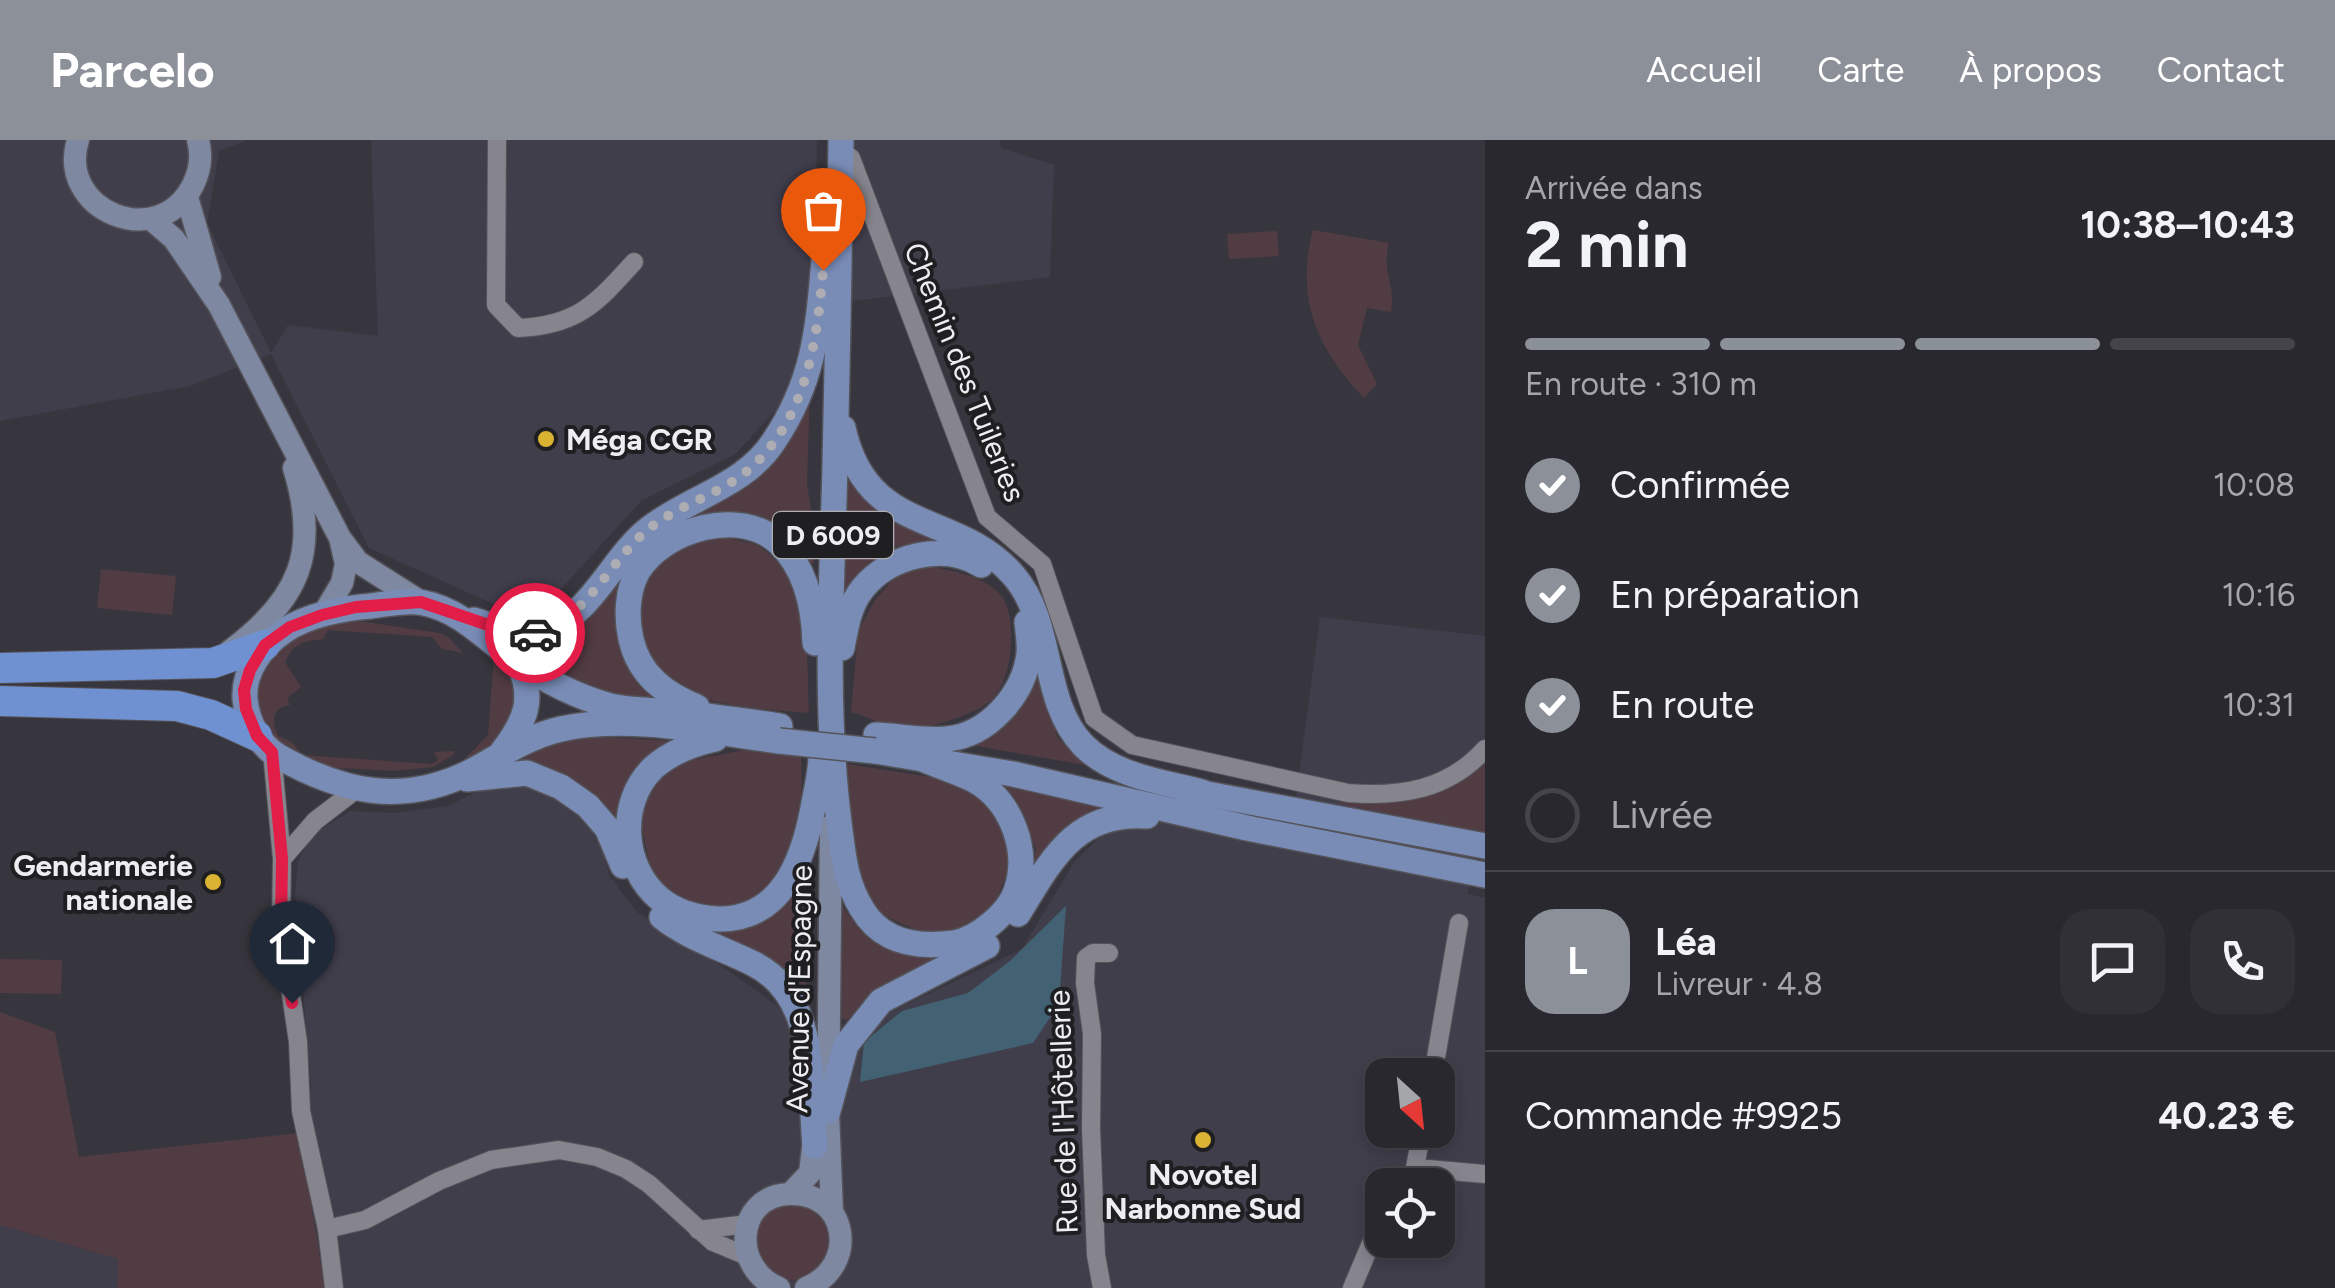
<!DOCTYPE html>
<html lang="fr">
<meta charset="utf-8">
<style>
:root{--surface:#29282e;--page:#313036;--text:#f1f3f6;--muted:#a5a6aa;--line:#45444a;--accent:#8c9099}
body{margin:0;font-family:Figtree,sans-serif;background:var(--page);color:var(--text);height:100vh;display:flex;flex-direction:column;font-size:38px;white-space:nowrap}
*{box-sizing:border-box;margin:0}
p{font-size:32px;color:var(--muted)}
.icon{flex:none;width:55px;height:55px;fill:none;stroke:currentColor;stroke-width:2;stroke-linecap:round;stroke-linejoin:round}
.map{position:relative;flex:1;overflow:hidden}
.side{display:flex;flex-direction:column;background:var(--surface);width:850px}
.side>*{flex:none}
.needle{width:65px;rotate:153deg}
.fabs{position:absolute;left:1365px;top:918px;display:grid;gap:20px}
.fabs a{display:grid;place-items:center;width:90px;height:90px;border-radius:20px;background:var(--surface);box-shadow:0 5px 15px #0003,0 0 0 2px var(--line);font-size:50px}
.pin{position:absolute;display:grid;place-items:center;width:85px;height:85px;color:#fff;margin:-102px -42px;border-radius:50% 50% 50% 0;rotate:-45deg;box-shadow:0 0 10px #0007}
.pin .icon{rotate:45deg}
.courier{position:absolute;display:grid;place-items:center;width:100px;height:100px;margin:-50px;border:8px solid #e11d48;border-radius:50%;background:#fff;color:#222;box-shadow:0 2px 12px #0007}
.summary em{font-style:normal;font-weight:700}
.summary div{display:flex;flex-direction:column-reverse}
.summary{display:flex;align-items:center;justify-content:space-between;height:170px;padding:0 40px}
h1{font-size:65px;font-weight:700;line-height:75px}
.bar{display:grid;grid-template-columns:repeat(4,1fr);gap:15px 10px;align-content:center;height:120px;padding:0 40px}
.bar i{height:12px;border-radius:8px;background:var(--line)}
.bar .current{background:var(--accent)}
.bar p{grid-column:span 4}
.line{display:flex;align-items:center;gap:25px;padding:0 40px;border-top:2px solid var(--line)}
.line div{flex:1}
.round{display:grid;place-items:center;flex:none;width:105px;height:105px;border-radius:30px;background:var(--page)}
ol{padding:0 40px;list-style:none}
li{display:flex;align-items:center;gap:30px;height:110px}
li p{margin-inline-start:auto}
li .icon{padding:10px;border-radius:50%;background:var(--accent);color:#fff;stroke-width:4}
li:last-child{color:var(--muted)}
li i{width:55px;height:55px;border:5px solid var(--line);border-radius:50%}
header{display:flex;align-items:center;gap:60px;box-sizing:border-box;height:140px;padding:0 50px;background:var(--accent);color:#fff}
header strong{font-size:48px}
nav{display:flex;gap:55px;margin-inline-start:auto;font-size:35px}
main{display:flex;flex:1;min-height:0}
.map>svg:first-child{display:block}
.built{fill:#413e4c;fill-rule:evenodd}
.green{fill:#523c43}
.water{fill:#426273}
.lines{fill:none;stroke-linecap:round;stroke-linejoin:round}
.street-casing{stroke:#55535a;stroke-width:20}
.secondary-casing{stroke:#55535a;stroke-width:25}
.primary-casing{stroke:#55535a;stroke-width:28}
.highway-casing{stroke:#55535a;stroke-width:32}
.street{stroke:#86848d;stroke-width:18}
.secondary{stroke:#7f88a1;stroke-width:22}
.primary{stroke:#798cb6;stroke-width:25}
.highway{stroke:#7091d1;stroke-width:30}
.primary-bridge-casing{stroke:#55535a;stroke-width:28;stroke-linecap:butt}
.primary-bridge{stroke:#798cb6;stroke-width:25}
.done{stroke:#aeadb3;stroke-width:10;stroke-dasharray:0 18}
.route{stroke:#e11d48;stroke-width:12}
.poi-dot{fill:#dab333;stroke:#1f1e21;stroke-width:4}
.labels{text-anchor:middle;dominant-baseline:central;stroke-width:8;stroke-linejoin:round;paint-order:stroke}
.shield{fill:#1f1e21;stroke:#b0afb3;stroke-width:2.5}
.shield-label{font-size:28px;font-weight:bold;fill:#eeedf2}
.street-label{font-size:30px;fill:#eeedf2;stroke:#1f1e21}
.poi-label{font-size:30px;font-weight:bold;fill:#eeedf2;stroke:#1f1e21;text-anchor:start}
</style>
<header>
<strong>Parcelo</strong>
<nav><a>Accueil</a><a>Carte</a><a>À propos</a><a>Contact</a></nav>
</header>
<main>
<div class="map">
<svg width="1485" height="1148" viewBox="0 0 1485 1148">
<rect width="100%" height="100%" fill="#37363e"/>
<g class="built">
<path d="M0,0H247L219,11L207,83L271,213L288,185L378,196L371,0H817L813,196L796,249L734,315L642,360L532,481L369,408L271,214L190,246L0,281Z"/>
<path d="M847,0H1000L1001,8L1054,25L1050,137L845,162Z"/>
<path d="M1320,477L1485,496V677L1467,754L1485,758V1148H325L299,993L311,947L295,755L298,721L313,694L350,671L394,673L448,666L483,648L521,644L555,657L586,677L602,709L610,737L637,772L732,833L781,869L805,913L1022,809L1075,721L1142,657L1292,687ZM1382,935H1438V990H1382ZM1382,1045H1438V1100H1382Z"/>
<path d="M0,1085L118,1119L117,1148H0Z"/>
</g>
<g class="green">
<path d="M1313,90L1389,103C1381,134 1396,143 1391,172L1367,168L1358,205L1377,244L1364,258C1317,209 1295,158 1313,90Z"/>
<path d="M1277,91L1279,116L1229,119L1227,94Z"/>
<path d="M810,247L807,343L814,393V423L807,424L788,395L679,387C623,459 585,479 658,561C602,555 561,535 516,502L716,358Z"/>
<path d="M842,330L850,331L902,383L940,403L840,458Z"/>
<path d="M722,397C734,400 749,401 760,407C812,442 807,518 809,573C770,570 689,566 661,536C657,531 653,521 650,515C618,456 661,402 722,397Z"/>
<path d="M934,427C957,432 988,437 1003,458C1017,480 1012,535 996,555C982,574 927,590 903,588C886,586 868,577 851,572L858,492L875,460L900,432Z"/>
<path d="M101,429L176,436L172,475L97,468Z"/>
<path d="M352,480L439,493L448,497L463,513L442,509L432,497L328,490L323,499C304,501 293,503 285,522L301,547L287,558L290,565C271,568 272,581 278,596L292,602L302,615L432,624L438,620L434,612L453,611L455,614L433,627L395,631L322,627L282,608L258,578L254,554L267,518L309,488Z"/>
<path d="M1035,507L1057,597L1085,625L964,604Z"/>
<path d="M494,515C545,566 501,601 456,628L488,595Z"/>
<path d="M565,595L676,601C636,630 624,634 619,686L519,624L520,617Z"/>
<path d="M750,609L801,615C802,644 803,699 789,725C785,731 777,737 772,742C732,783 695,767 653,740L641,684L644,666L654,644L686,621Z"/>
<path d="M847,624L944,639L979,655L1002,688L1011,723L995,763L966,788L927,795L883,775L871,760L851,708Z"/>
<path d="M1485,625V692L1336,663L1443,651Z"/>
<path d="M999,645L1102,667L1071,685L1029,740L1036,709L1022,673Z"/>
<path d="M808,731L806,866L776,825L748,806L701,789H747L793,756Z"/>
<path d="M843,767C870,809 894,814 941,818L846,880L839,876Z"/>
<path d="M0,819L62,820L61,854L0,853Z"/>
<path d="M0,872L55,892L79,1017L299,993L325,1148H117L118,1119L0,1085Z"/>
<circle cx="793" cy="1101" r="39"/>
</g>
<path class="water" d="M1066,766L1059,864L1033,903L860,942L864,902L902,871L968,853L1010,821Z"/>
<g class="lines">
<defs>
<g id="street">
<path d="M497,0L496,165L518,188C577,186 597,163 634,122"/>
<path d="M840,10L851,18L987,377L1042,424L1094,578L1132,605L1348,653C1401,657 1448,650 1485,609"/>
<path d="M272,612L282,719L281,786L298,902L301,971L327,1089L334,1148"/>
<path d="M282,719L315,681L358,648"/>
<path d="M1433,935L1459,783"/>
<path d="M1414,1033L1428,1029L1485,1034"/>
<path d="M1397,1045L1414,1033L1422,990"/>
<path d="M327,1089L365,1080L439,1041L491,1020L559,1010L597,1017L626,1029L649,1044L713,1102L747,1116"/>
<path d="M698,1090L748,1084"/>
<path d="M1102,1148L1096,1115L1091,988L1092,894L1085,843L1086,818L1093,813H1109"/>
<path d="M1352,1148L1382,1077"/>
</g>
<g id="secondary">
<path d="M78,0C56,71 159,113 193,45C200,31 202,15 198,0"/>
<path d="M187,57L210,137"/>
<path d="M151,79L174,99L219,165L340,398L358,422L421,462"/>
<path d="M323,475L342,443L346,424L341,402"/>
<path d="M230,511C299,460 320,412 294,328"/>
<path d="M831,686L828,971L832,1072"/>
<path d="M791,1053L810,1033L815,990"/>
<path d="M779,1148C731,1129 735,1056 789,1054C848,1051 860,1126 806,1148"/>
</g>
<g id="primary">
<path d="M841,0C839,109 838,217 835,326C832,444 824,565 839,682C843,713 845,742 862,769C882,803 918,808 954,803C977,799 1008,774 1016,751C1030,711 1012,661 974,640C958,632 941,627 925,620"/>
<path d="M843,288C867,398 957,369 1014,436C1055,484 1040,560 1083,605C1113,636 1163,642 1202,652"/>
<path d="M474,480C498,488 523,498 548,489C593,473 613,416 650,388C690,357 745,346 774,301C814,241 818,190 824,120"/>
<path d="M842,508C846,487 849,465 863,448C890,415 945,402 981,425"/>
<path d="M697,567C665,554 639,535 631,499C626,478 627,450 638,431C664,389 741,366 780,404C806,429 814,469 815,503"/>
<path d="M876,595C899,596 924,601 947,599C989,595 1024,554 1029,514C1030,504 1028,492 1027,482"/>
<path d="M715,599C692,604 671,612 653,628C617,663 622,728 660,759C676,772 697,778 717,779C781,781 803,721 813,668C816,651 821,633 821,615"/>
<path d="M779,601C711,592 627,574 561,589C529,596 500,616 472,631C404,666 342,653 278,616C259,605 247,581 245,559C243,531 262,506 284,491C307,475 344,468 371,466C387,464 408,459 424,463C463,471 487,501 519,522C546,541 576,556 607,565C628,571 653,570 675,572C710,576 745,581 780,586"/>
<path d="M875,611L1013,634L1247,688L1485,735"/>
<path d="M502,612C525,582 536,559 518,522"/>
<path d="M467,639L527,633L561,647L588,666L607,688L623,726"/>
<path d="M1186,650L1485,706"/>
<path d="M1018,774C1052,719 1075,671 1147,676"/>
<path d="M662,777C686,797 724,809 752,823C819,855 809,943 815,1006"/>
<path d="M828,971L846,905L881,861L987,806"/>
</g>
<g id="highway">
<path d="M0,528L213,523L265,505"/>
<path d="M0,561L177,566L211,575L257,596"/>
</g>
</defs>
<use href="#street" class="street-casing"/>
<use href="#secondary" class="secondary-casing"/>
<use href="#primary" class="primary-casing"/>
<use href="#highway" class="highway-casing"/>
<use href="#street" class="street"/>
<use href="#secondary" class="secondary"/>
<use href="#primary" class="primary"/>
<use href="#highway" class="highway"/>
<defs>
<path id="primary-bridge" d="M779,601L875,611"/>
</defs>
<use href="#primary-bridge" class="primary-bridge-casing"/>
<use href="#primary-bridge" class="primary-bridge"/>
</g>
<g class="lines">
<path class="done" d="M535,493C586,479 609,423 646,391C676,366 716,356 746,332C806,282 817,203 823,130"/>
<path class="route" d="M292,863L281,786L282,719L272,612L257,596L246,569L244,550L250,530L265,505L290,487L322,475L356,467L421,462L500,489L535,493"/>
</g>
<g class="poi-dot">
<circle cx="546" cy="299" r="10"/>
<circle cx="213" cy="742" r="10"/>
<circle cx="1203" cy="1000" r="10"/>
</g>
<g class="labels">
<rect class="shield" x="773" y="372" width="120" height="46" rx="8"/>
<g class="shield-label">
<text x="833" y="395">D 6009</text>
</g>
<g class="street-label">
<text transform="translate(965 232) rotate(68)">Chemin des Tuileries</text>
<text transform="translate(799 849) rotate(-89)">Avenue d'Espagne</text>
<text transform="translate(1063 972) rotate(-92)">Rue de l'Hôtellerie</text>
</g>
<g class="poi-label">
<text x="566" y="299">Méga CGR</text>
<text x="193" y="725" text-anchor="end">Gendarmerie<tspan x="193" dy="34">nationale</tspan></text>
<text x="1203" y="1034" text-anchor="middle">Novotel<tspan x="1203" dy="34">Narbonne Sud</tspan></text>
</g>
</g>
</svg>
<div class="fabs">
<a><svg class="needle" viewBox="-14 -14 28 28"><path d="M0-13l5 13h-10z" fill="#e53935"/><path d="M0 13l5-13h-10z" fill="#a5a6aa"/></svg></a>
<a><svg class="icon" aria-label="locate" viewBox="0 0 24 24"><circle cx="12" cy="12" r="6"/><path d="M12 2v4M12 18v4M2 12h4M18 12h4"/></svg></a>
</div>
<div class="pin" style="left:823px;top:130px;background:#ea580c"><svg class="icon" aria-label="bag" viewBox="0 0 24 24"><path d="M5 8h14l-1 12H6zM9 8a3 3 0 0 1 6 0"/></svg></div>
<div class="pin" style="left:292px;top:863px;background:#1f2937"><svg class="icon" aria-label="home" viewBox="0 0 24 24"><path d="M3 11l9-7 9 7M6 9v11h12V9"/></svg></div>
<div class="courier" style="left:535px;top:493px"><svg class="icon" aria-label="car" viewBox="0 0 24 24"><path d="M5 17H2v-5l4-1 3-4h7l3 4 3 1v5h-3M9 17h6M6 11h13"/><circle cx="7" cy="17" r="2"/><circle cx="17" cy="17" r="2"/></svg></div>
</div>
<section class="side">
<div class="summary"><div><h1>2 min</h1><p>Arrivée dans</p></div><em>10:38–10:43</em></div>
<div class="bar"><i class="current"></i><i class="current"></i><i class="current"></i><i></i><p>En route · 310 m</p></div>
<ol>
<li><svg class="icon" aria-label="check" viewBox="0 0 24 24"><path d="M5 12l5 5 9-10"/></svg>Confirmée<p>10:08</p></li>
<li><svg class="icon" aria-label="check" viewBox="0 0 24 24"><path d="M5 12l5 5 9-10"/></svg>En préparation<p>10:16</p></li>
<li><svg class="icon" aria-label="check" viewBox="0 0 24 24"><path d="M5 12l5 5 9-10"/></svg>En route<p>10:31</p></li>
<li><i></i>Livrée</li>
</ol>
<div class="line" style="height:180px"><b class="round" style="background:var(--accent);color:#fff">L</b><div><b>Léa</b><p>Livreur · 4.8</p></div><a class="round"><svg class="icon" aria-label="chat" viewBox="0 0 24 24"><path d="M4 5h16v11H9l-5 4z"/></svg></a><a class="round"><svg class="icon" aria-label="phone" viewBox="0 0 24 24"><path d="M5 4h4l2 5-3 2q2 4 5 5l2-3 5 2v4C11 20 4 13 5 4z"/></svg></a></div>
<div class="line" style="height:130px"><div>Commande #9925</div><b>40.23 €</b></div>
</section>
</main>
